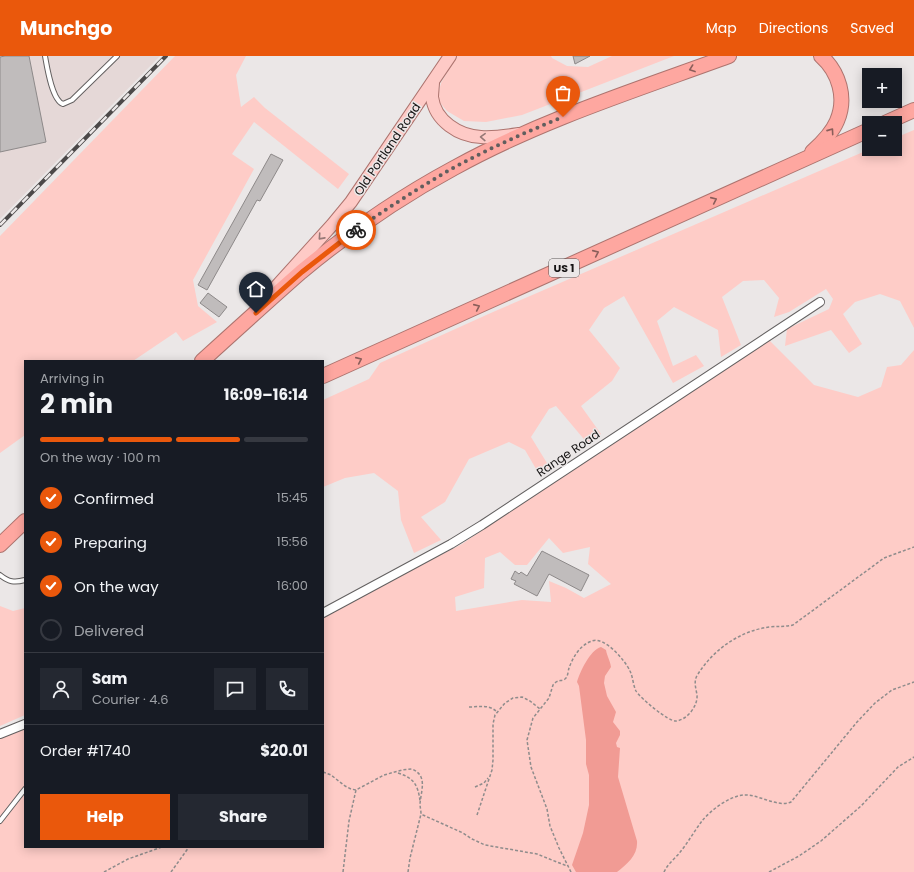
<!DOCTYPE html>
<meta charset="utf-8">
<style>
:root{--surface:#171b24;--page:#242831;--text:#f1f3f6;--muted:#9ea1a6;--line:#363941;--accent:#ea580c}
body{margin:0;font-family:Poppins,sans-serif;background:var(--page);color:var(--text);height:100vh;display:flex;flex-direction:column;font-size:15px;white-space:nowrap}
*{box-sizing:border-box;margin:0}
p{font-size:13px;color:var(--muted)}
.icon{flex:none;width:22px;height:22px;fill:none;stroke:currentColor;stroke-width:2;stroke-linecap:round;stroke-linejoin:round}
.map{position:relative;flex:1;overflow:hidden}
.drawer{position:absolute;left:24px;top:304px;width:300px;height:488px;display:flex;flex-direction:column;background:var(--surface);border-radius:0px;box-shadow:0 2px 10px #0003}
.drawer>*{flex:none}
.tools{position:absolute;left:862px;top:12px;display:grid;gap:8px}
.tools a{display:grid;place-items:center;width:40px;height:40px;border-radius:0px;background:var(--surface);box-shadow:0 2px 10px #0003;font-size:20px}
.pin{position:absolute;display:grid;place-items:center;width:34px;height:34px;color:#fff;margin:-41px -17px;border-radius:50% 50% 50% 0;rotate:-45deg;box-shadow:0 0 4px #0007}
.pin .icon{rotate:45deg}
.courier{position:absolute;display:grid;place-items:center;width:40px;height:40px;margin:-20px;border:3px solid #ea580c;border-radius:50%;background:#fff;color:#222;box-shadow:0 1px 5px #0007}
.overview em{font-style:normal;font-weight:700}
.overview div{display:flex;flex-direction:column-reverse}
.overview{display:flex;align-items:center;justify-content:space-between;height:68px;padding:0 16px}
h1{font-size:26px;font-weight:700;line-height:30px}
.bar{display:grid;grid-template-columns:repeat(4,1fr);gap:6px 4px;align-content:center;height:48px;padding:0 16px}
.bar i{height:5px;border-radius:3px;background:var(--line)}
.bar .selected{background:var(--accent)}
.bar p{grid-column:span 4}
.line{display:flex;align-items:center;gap:10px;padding:0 16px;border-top:1px solid var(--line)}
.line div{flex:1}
.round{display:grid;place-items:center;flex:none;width:42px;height:42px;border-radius:0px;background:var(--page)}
ol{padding:0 16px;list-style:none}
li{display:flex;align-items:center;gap:12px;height:44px}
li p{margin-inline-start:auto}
li .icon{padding:4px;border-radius:50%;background:var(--accent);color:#fff;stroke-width:4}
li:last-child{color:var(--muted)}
li i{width:22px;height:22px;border:2px solid var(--line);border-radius:50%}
.cta{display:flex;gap:8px;margin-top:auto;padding:8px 16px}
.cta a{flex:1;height:46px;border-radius:0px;background:var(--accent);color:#fff;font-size:16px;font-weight:700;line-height:46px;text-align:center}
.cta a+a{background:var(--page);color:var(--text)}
header{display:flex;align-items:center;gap:24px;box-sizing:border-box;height:56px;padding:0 20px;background:var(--accent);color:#fff}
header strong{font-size:19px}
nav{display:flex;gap:22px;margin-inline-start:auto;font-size:14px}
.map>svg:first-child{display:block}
.built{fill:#e5d8d7}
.green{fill:#feccc7;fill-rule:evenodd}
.water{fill:#f19b94}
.building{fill:#c0bcbc;stroke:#8d8989}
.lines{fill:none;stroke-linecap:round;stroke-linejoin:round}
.lane-casing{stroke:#636060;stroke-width:6}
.street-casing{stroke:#636060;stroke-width:10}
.primary-casing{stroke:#ad746f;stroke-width:14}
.highway-casing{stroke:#ad746f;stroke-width:16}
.path{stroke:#8f8c8c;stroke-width:1.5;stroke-dasharray:3 2;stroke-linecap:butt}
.lane{stroke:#fff;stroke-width:4}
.street{stroke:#fff;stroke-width:8}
.primary{stroke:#fecac6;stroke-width:12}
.highway{stroke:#fea7a0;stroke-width:14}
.rail-casing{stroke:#4c4949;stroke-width:4}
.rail{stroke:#ebe7e7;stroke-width:2.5;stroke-dasharray:8;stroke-linecap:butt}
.oneway{stroke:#8a5e5a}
.oneway2{stroke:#967876}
.done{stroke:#615e5e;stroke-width:4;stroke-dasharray:0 7.2}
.route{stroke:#ea580c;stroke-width:5}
.labels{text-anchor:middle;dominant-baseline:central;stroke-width:3;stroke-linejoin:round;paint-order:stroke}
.shield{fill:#ebe7e7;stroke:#565353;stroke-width:1}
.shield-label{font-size:11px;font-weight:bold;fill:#161414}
.street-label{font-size:12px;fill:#161414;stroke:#ebe7e7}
</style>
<header>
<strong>Munchgo</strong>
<nav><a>Map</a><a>Directions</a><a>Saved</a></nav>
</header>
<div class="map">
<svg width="914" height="816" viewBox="0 0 914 816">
<rect width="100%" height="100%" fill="#ebe7e7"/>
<path class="built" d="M0,0H160L0,163Z"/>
<g class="green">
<path d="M175,0H246L236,19L241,51L254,41L265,52L349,118L338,133L254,66L232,98L254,113L193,224L198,250L217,266L183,285L176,276L133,305H25V379L0,397V180Z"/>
<path d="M457,0H551L552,2L567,10L588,11L612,0H674L522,59L486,66L464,65L447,55L437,43L441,27Z"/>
<path d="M914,74V272L900,245L880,238L855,246L843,258L862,288L849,297L831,274L785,290L787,273L829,253L833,243L826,233L789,256L774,261L779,242L764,224L743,225L722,241L741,289L721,301L718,274L674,251L657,265L673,310L696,299L704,310L673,327L624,240L604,252L589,274L620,312L612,325L581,350L601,378L588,388L556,350L549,353L531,381L550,412L539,418L525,394L509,386L469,403L445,446L421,461L441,484L414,497L401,464L398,435L374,417L345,422L323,431V344L369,323L380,307L493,256L870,93H895V82Z"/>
<path d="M769,284L814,329L858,341L881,331L887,311L901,309L914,294V816H0V682L25,672V791H323V560L462,488L539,435ZM549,482L563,497L590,491L588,508L611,528L584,542L566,532L549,525L551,546L522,544L456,555L455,541L484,532L485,502L500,496L515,509H527Z"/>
<path d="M0,550L13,555L25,552V659L0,670Z"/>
</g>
<path class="water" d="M601,591L606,594C607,600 610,604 611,611L605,620L604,627L607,640L616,656L613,666L620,675V679L616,687L617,691L620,692L618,721L637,785C638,799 628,807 617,816H576L572,809L583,777L589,749V719L586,708V684L579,630L577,626C580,616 590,594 601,591Z"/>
<g class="building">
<path d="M5,0H29L46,86L0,96V1Z"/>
<path d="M573,0H590L575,8Z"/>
<path d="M271,98L283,104L260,145L257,144L207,234L198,229Z"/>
<path d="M208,237L227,251L219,261L200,247Z"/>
<path d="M542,495L589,519L581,535L549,518L537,540L514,528L516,525L511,523L515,515L519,518L521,516L527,520Z"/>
</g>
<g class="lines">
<defs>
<g id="lane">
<path d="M45,0C47,11 52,44 63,48L72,44L117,0"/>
<path d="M0,519C9,526 14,527 25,524"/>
<path d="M0,765L25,733"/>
</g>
<g id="street">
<path d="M323,557L451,488L482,469L820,246"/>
<path d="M0,678L25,668"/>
</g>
<g id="primary">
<path d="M433,26C433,31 432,36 432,41C435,65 459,80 481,81C494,82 506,80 519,78"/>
<path d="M275,232L332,169L351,146L450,0"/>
</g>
<g id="highway">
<path d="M885,67L914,54"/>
<path d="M812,96C822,87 832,77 837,65C847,42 839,16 821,0"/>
<path d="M202,305C235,275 268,245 301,216C348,177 400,141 454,112C541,64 636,34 729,0"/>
<path d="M323,320L869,74"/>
<path d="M0,489L25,465"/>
</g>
</defs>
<use href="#lane" class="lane-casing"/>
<use href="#street" class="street-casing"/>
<use href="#primary" class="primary-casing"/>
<use href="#highway" class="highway-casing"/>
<g class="path">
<path d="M469,651C479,651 489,648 497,656"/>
<path d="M323,716L331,719L345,730L351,733L356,734L384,719L402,714L412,713C428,720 421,734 420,748C420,751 421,754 421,758L423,759L463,777L472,783L485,789L537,798L567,810"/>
<path d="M398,717C414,722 418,729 420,745"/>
<path d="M475,731L484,727L488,722"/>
<path d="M477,759L492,714L493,704V668L495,659L505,647L513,642L522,641L530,645L540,653"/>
<path d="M104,816L128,803L162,791"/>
<path d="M171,816L189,791"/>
<path d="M343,816L349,765L356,734"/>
<path d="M408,816L410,802L421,758"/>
<path d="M571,816L559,792L550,770L547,753L531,711L527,684L533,662L549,642L553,629L556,626C559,624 562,625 565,623C568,621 568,615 569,612C573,601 580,589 592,585C604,580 625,604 630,615C633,621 633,629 636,635C640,642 669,666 676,665C687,664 698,650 697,639C696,632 693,625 698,618C714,593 740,575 769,571C778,570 785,571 793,569L884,502L914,491"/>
<path d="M664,816C668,807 676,802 681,795C689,785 695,774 702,765C711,754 729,740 744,739C758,738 778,752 791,746L857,666L875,647L892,634L914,626"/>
<path d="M769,816L799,800L821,785L861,750L898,711L914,701"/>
</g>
<use href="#lane" class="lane"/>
<use href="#street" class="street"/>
<use href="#primary" class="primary"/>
<use href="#highway" class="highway"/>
<defs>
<path id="rail" d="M0,169L166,0"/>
</defs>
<use href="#rail" class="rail-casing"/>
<use href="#rail" class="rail"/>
</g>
<defs><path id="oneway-chevron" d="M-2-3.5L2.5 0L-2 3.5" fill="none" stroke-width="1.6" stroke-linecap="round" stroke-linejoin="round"/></defs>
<g class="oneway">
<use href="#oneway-chevron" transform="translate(692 13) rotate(160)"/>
<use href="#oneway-chevron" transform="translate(831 75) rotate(-55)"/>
<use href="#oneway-chevron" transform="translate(714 144) rotate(-24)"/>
<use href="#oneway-chevron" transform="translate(596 197) rotate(-24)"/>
<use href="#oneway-chevron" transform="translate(477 251) rotate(-24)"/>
<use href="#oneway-chevron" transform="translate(359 304) rotate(-24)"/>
</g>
<g class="oneway2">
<use href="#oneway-chevron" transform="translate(483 81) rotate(-178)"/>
<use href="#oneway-chevron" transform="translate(321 181) rotate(132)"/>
</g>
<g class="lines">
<path class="done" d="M356,174C388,152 421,130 455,111C490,92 526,76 563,61"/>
<path class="route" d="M256,257L302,216L356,174"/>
</g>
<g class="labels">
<rect class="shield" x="549" y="203" width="30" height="18" rx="3"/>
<g class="shield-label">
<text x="564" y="212">US 1</text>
</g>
<g class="street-label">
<text transform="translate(387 93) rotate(-56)">Old Portland Road</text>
<text transform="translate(568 397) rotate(-34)">Range Road</text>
</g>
</g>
</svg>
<div class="tools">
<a>+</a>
<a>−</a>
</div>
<div class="pin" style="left:563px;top:61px;background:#ea580c"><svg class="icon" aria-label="bag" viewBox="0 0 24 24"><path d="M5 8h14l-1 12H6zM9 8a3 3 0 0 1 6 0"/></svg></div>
<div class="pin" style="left:256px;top:257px;background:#1f2937"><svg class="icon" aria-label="home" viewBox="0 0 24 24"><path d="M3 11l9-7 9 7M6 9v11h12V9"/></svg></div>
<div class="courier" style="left:356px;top:174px"><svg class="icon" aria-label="bike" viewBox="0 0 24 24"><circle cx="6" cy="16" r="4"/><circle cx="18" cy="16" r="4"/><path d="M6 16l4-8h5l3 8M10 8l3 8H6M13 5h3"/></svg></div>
<section class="drawer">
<div class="overview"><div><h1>2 min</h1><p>Arriving in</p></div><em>16:09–16:14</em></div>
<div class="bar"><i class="selected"></i><i class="selected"></i><i class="selected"></i><i></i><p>On the way · 100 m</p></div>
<ol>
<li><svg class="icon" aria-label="check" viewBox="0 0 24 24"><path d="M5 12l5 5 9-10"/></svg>Confirmed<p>15:45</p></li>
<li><svg class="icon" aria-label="check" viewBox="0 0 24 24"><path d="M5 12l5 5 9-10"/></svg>Preparing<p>15:56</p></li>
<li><svg class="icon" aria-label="check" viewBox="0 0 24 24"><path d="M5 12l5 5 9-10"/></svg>On the way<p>16:00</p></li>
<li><i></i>Delivered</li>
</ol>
<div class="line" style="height:72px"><a class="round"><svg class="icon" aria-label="person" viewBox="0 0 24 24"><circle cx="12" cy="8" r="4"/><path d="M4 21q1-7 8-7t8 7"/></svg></a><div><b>Sam</b><p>Courier · 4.6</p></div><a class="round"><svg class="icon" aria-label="chat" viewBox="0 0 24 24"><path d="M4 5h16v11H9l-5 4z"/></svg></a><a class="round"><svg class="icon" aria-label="phone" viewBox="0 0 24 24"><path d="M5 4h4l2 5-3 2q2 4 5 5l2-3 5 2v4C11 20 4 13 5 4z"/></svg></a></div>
<div class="line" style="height:52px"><div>Order #1740</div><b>$20.01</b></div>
<div class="cta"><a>Help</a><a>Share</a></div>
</section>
</div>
